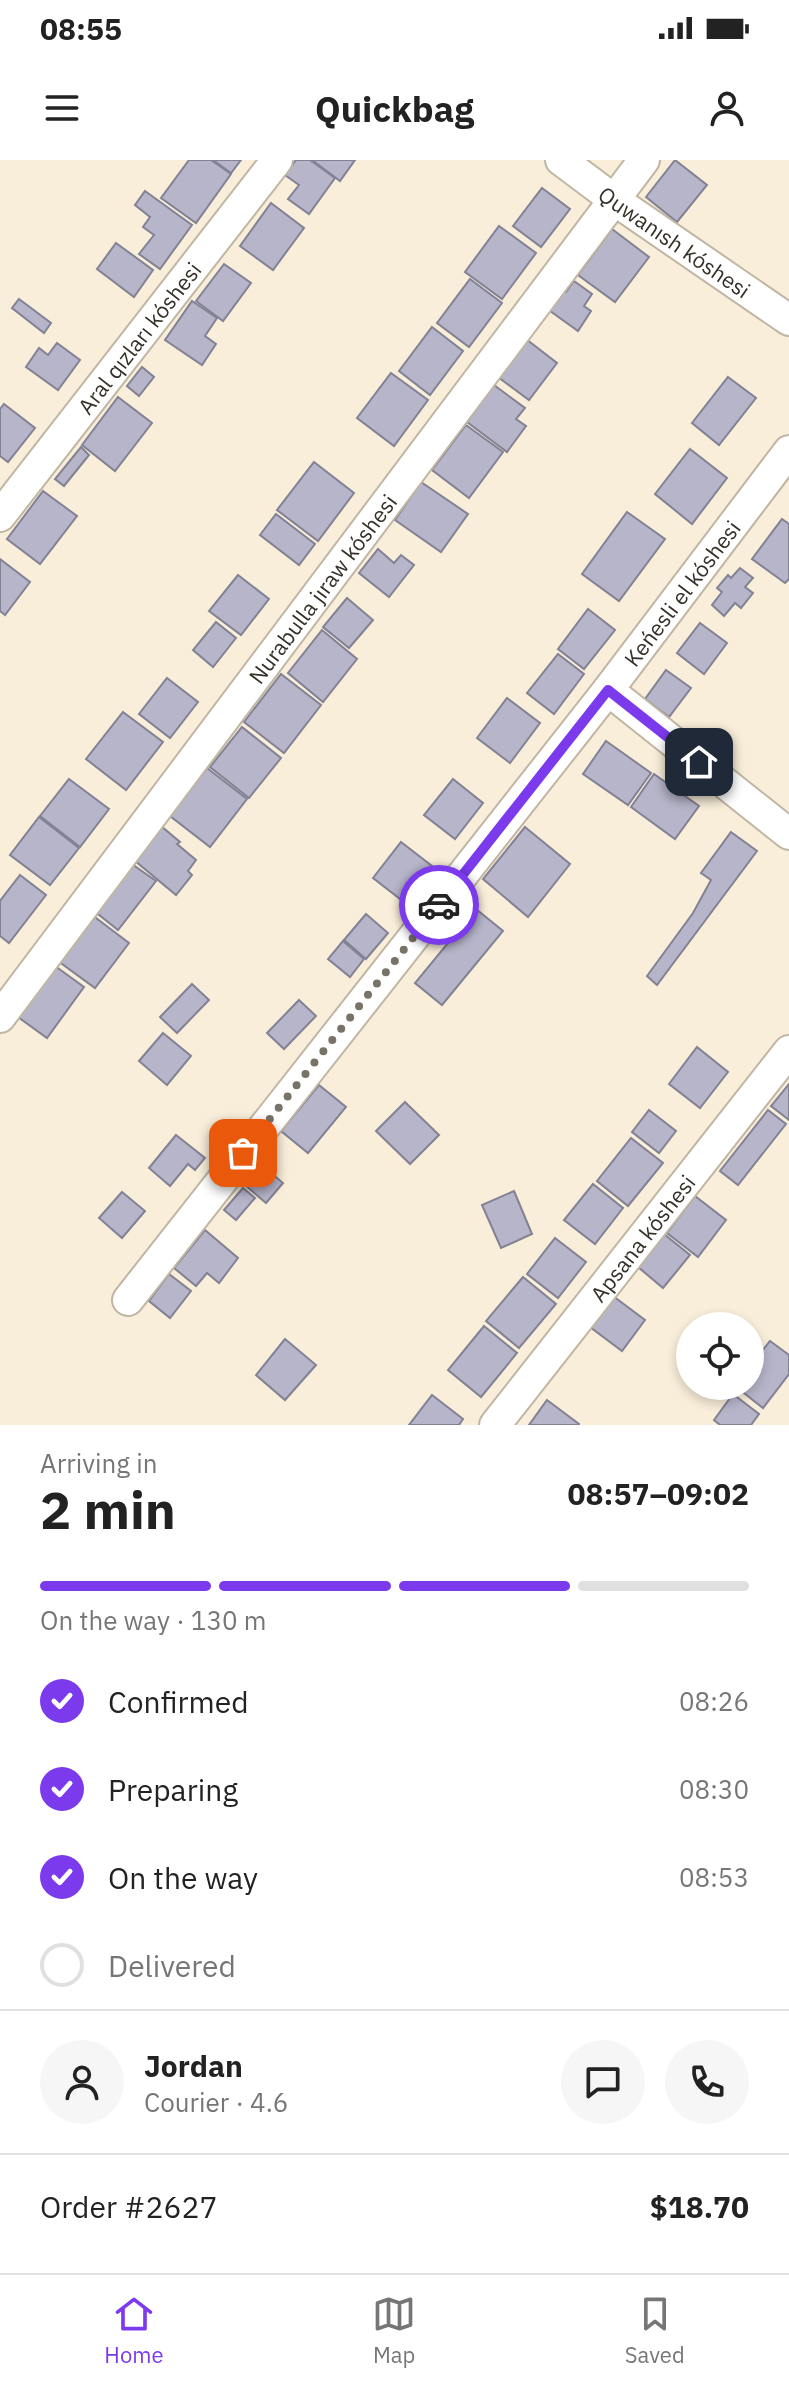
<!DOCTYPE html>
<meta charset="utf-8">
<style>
:root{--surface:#fff;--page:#f6f6f6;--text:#222;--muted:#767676;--line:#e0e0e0;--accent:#7c3aed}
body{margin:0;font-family:"IBM Plex Sans",sans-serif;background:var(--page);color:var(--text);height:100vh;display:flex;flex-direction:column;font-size:30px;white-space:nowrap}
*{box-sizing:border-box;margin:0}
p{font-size:26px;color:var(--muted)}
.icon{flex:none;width:44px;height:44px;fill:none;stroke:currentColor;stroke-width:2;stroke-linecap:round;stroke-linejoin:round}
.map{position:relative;height:1265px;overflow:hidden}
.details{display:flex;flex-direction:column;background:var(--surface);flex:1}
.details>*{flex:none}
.buttons{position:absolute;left:676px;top:1152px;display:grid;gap:16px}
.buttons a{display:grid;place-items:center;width:88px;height:88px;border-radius:50%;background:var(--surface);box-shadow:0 4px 12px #0003;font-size:40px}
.pin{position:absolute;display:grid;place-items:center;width:68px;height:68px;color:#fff;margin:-34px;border-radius:16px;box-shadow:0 4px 12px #0006}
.courier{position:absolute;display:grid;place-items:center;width:80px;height:80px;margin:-40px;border:6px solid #7c3aed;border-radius:50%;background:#fff;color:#222;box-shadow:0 2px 10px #0007}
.headline em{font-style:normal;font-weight:700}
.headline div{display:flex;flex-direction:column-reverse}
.headline{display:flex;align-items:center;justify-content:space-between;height:136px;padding:0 40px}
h1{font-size:52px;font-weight:700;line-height:60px}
.bar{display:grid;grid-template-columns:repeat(4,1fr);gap:12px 8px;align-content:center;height:96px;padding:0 40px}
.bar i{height:10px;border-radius:6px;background:var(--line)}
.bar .active{background:var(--accent)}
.bar p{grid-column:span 4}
.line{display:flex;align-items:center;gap:20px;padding:0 40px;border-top:2px solid var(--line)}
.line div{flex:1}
.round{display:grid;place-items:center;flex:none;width:84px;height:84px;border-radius:42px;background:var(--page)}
ol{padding:0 40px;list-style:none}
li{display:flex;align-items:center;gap:24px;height:88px}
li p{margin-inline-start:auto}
li .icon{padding:8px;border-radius:50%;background:var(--accent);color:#fff;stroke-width:4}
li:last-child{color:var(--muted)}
li i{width:44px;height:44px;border:4px solid var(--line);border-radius:50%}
.status{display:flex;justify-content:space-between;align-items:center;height:56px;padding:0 40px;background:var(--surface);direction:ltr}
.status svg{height:22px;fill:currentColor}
header{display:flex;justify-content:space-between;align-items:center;height:104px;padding:0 40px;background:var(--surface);font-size:36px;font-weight:700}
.tab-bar{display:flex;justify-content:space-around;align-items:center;height:112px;border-top:2px solid var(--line);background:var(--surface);font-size:22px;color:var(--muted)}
.tab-bar a{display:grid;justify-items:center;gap:4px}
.tab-bar .active{color:var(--accent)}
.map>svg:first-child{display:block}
.building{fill:#b7b5ca;stroke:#838194;stroke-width:2}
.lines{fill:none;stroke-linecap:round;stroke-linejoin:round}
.minor-casing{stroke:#c0b6a3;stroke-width:34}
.minor{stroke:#fff;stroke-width:30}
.done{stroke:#797367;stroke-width:8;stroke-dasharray:0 14.4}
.route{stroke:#7c3aed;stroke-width:10}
.labels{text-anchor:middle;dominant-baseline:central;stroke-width:7;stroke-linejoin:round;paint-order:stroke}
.street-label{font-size:22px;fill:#353129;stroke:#fefcf8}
</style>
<div class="status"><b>08:55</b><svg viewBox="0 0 49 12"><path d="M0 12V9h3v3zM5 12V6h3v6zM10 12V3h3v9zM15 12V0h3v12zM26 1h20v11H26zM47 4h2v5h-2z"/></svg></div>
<header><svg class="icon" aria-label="menu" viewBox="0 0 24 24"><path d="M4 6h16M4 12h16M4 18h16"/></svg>Quickbag<svg class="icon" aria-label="person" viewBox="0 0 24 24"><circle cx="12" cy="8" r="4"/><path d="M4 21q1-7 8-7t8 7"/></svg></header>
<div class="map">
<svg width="789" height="1265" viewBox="0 0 789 1265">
<rect width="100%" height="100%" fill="#f8eed9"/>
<g class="building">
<path d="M189,0H211L231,14L196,63L161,38Z"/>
<path d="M213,0H241L231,13Z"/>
<path d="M296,0H310L335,18L309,54L288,39L299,25L285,15Z"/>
<path d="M312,0H355L340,21Z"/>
<path d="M675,0L707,25L677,62L646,37Z"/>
<path d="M542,28L570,49L541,87L513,66Z"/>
<path d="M145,31L192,65L160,109L139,94L154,75L143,67L150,57L135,45Z"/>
<path d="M271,43L304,68L273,110L240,86Z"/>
<path d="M499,66L536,93L502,139L465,112Z"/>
<path d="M612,69L649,97L615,142L578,115Z"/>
<path d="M116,83L153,110L134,137L97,109Z"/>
<path d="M224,104L251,123L223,161L196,141Z"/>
<path d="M470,119L502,143L469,187L437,163Z"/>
<path d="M574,121L592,134L584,146L591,151L578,171L546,148L560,128L566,132Z"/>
<path d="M19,139L51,163L44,173L12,148Z"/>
<path d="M192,141L217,158L205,176L216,184L202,205L165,180Z"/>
<path d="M432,167L463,191L430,235L399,211Z"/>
<path d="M526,179L557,203L529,240L498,217Z"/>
<path d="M57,183L80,200L58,230L26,207L39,188L48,195Z"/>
<path d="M142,207L154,217L139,236L127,226Z"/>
<path d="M391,213L428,240L394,286L357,258Z"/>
<path d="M728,217L756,238L719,285L692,263Z"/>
<path d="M494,225L525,248L516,259L526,266L507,292L467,262Z"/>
<path d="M118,237L152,263L115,311L82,285Z"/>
<path d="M4,244L35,268L8,302L0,296V249Z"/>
<path d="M466,265L503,292L469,338L432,310Z"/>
<path d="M81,287L89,295L64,326L55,319Z"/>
<path d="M690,289L727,318L692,364L655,334Z"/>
<path d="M314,302L354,333L318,381L277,350Z"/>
<path d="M421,322L468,354L441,392L395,360Z"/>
<path d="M43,331L77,356L40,404L7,379Z"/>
<path d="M627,352L665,379L619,441L582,414Z"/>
<path d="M276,354L315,384L299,405L260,375Z"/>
<path d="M782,359L789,364V419L785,423L752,399Z"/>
<path d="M378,389L394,403L401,395L414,405L389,437L359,413Z"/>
<path d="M0,399L30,422L5,455L0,451Z"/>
<path d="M740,408L753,418L745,427L753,433L741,448L735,443L724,456L712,445L722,432L717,428L728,415L731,418Z"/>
<path d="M238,415L269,439L241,475L209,451Z"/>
<path d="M347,438L373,460L349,488L323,467Z"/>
<path d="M588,449L615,470L584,509L558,489Z"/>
<path d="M216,462L236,478L213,507L193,490Z"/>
<path d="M700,463L727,483L704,514L677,493Z"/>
<path d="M322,470L357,499L323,542L288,513Z"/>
<path d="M558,494L584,514L554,554L527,533Z"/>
<path d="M666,510L691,528L669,557L645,539Z"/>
<path d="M281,514L321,545L284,593L244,562Z"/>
<path d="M167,518L198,542L170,578L139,554Z"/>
<path d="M507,538L540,563L510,603L477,578Z"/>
<path d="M123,552L163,582L126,630L86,599Z"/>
<path d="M242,567L281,598L249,638L210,607Z"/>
<path d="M606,581L651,613L628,645L583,614Z"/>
<path d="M207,608L247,639L210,687L170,656Z"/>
<path d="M654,614L699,646L675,679L631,647Z"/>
<path d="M69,619L109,649L80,687L40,656Z"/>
<path d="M453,619L483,643L455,679L424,655Z"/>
<path d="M39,657L79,688L50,725L10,695Z"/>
<path d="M161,666L180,682L177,684L196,700L188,711L192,715L176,735L134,700Z"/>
<path d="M525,667L570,704L528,757L483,719Z"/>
<path d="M731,672L757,691L657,825L647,816L693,753L711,720L701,713Z"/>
<path d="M401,682L432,706L404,742L373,718Z"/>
<path d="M129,702L156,721L118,770L93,750Z"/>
<path d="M20,715L46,735L9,783L0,776V741Z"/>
<path d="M476,749L503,771L442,845L415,823Z"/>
<path d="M366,754L388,773L366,799L344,780Z"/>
<path d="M92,755L129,783L95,828L58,801Z"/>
<path d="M343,781L364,799L350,817L328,799Z"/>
<path d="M55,806L84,827L47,878L18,857Z"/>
<path d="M192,824L209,840L177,873L160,857Z"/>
<path d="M299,840L316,856L284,889L267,873Z"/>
<path d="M163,873L191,896L167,925L139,901Z"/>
<path d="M697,887L728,912L700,948L669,924Z"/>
<path d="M789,924V960L771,946Z"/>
<path d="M319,925L346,947L308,993L281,971Z"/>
<path d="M405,942L439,975L410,1004L376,971Z"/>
<path d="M649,950L676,971L659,993L632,972Z"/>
<path d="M768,950L786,964L738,1025L720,1011Z"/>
<path d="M176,975L205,998L195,1010L188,1004L170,1026L149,1008Z"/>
<path d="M631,978L663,1003L628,1046L597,1021Z"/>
<path d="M261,1004L283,1023L266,1043L245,1025Z"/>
<path d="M593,1024L623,1048L595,1084L564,1060Z"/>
<path d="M243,1028L255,1038L236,1060L224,1050Z"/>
<path d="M514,1031L532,1074L501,1088L482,1045Z"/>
<path d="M122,1032L145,1051L122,1078L99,1058Z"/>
<path d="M695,1036L726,1060L698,1097L667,1073Z"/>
<path d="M205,1070L238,1098L219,1123L207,1113L196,1126L174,1108Z"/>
<path d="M664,1074L690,1095L663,1128L638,1107Z"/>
<path d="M555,1078L586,1102L558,1138L527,1114Z"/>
<path d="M169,1114L191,1131L170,1158L149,1141Z"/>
<path d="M523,1117L556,1144L519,1188L486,1161Z"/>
<path d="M613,1136L645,1160L622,1191L590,1167Z"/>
<path d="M484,1166L517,1193L481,1237L448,1210Z"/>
<path d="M285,1179L316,1205L285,1240L256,1215Z"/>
<path d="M770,1181L789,1195V1214L763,1248L735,1226H750V1206Z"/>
<path d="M733,1234L759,1254L751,1265H720L714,1260Z"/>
<path d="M432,1235L463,1259L459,1265H409Z"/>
<path d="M547,1240L579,1264V1265H529Z"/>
</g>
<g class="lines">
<defs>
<g id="minor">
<path id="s1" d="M561,0L613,39L789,160"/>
<path id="s2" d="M0,356L277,0"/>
<path d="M608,530L789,674"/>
<path id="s3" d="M0,857L644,0"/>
<path id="s4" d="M128,1140L608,530L789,291"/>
<path id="s5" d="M495,1265L789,891"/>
</g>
</defs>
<use href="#minor" class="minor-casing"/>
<use href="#minor" class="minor"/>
</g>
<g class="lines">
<path class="done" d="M243,993L439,745"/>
<path class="route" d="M439,745L608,530L699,602"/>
</g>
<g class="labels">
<g class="street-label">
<text stroke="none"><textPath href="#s1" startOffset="140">Quwanısh kóshesi</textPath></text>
<text stroke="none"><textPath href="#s2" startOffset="226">Aral qızları kóshesi</textPath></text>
<text stroke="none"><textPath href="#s3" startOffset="536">Nurabulla jıraw kóshesi</textPath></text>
<text stroke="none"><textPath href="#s4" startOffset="898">Keńesli el kóshesi</textPath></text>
<text stroke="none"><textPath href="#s5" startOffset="238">Apsana kóshesi</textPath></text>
</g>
</g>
</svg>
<div class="buttons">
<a><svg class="icon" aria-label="locate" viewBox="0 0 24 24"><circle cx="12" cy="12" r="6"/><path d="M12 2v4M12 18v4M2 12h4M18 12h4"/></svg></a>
</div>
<div class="pin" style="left:243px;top:993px;background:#ea580c"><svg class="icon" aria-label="bag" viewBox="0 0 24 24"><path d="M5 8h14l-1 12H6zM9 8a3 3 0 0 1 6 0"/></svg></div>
<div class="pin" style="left:699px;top:602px;background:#1f2937"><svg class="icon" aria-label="home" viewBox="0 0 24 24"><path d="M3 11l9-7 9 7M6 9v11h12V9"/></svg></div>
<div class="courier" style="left:439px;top:745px"><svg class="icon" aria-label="car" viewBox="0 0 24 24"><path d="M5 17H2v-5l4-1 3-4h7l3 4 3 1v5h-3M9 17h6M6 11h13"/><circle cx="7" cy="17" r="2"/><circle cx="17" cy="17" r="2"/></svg></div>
</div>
<section class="details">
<div class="headline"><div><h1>2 min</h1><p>Arriving in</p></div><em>08:57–09:02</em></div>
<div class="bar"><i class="active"></i><i class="active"></i><i class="active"></i><i></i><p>On the way · 130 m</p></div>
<ol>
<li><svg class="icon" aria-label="check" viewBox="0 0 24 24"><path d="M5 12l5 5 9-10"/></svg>Confirmed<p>08:26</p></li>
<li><svg class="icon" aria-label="check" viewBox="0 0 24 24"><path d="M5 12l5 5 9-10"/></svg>Preparing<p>08:30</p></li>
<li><svg class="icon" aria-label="check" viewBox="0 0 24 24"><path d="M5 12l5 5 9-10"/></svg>On the way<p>08:53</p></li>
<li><i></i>Delivered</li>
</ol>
<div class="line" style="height:144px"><a class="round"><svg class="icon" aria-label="person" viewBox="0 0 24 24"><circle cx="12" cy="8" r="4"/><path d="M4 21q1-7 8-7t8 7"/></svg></a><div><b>Jordan</b><p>Courier · 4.6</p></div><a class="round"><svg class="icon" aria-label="chat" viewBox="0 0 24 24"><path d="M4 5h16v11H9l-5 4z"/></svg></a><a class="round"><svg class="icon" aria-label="phone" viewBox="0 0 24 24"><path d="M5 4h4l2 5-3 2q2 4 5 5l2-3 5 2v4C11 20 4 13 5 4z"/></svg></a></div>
<div class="line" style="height:104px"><div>Order #2627</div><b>$18.70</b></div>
</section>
<nav class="tab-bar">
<a class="active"><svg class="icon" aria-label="home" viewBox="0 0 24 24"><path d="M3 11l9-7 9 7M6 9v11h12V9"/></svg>Home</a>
<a><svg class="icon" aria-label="map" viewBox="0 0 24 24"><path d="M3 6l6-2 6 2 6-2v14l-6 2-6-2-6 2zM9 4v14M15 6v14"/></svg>Map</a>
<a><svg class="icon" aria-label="saved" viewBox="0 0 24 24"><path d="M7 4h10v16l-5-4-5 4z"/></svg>Saved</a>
</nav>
